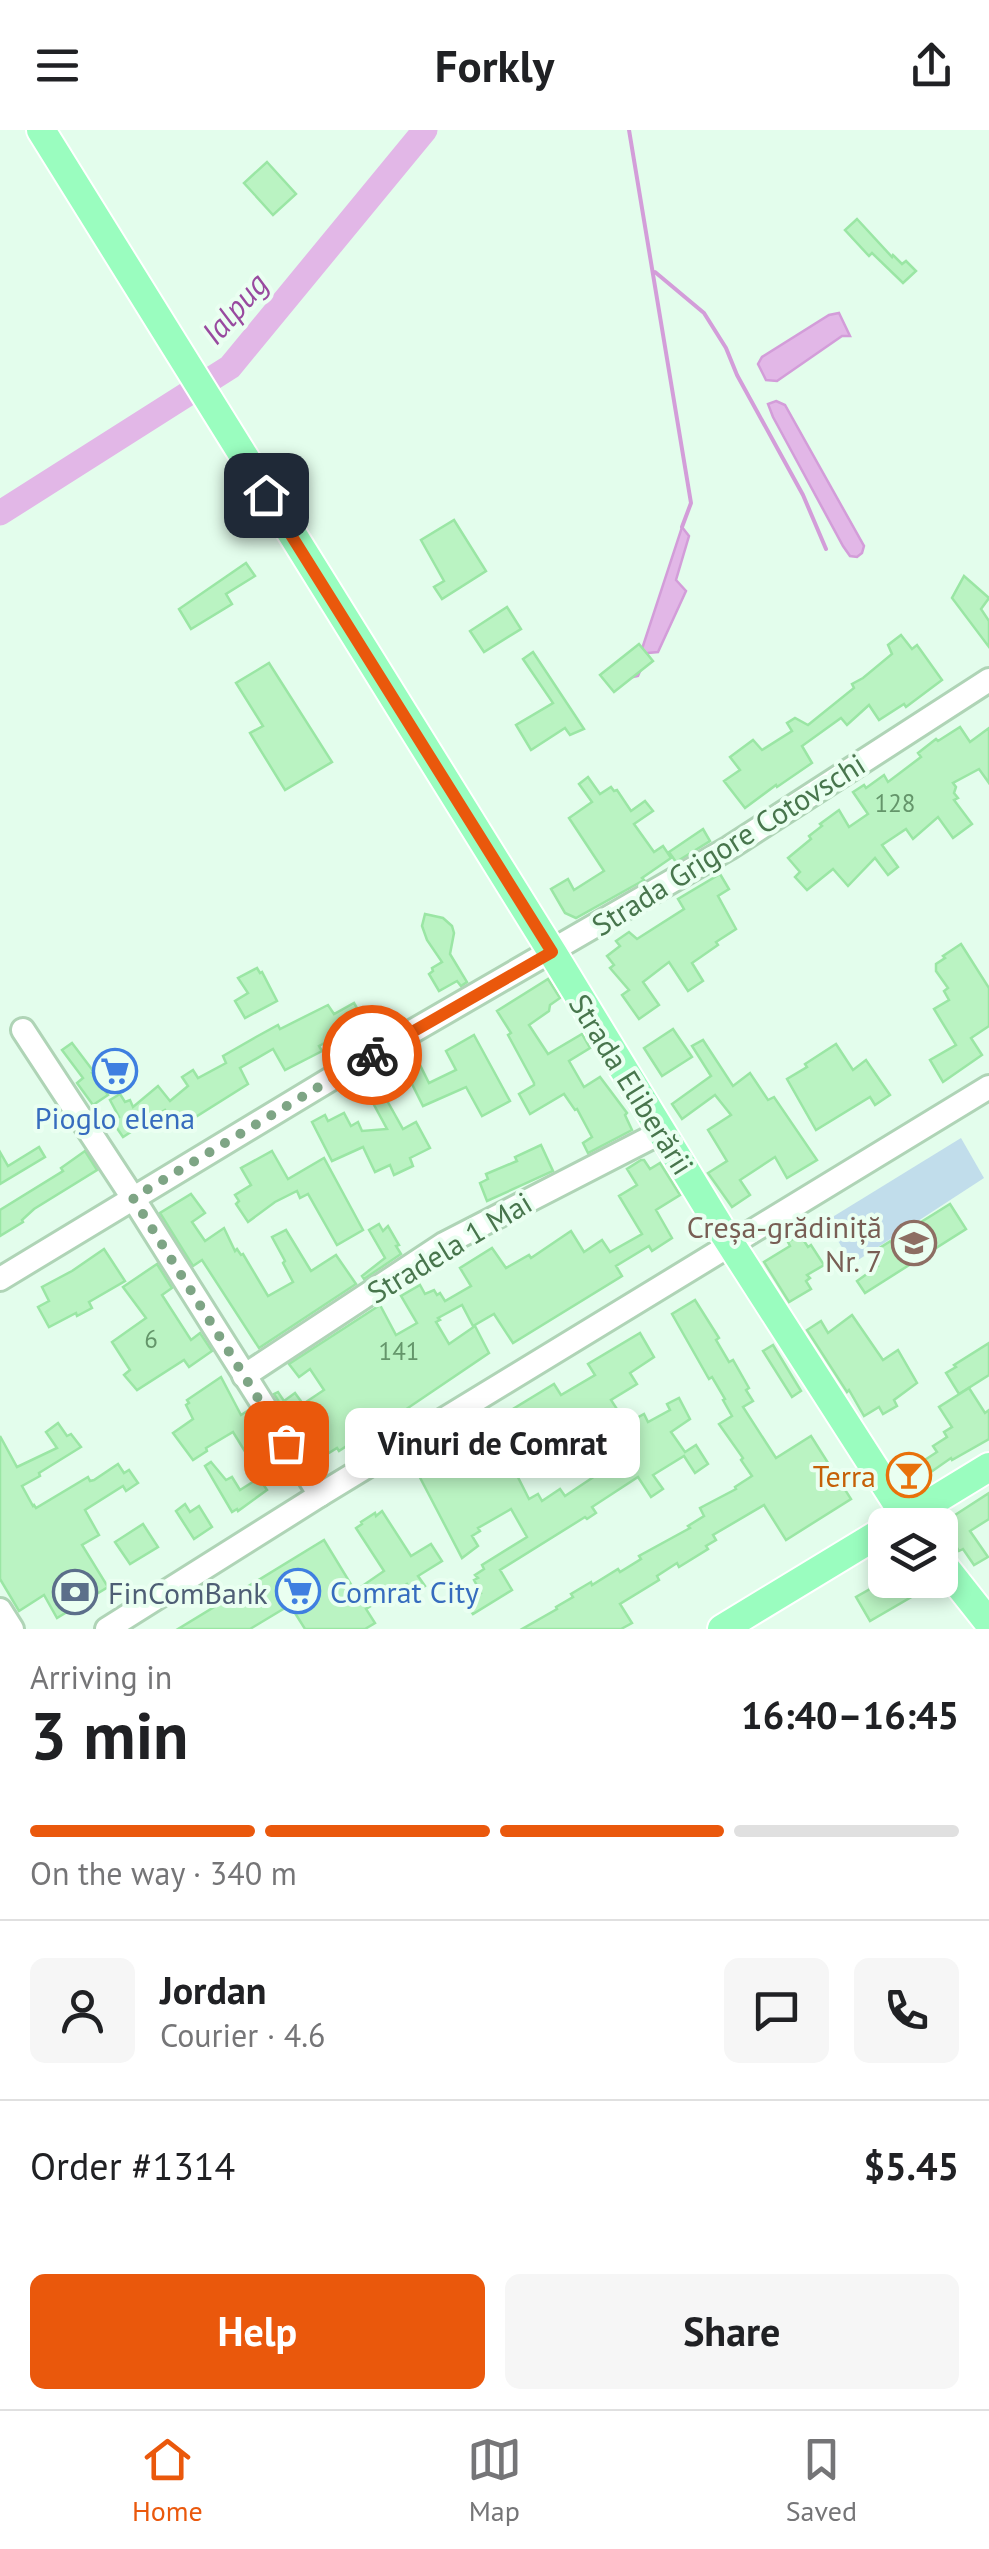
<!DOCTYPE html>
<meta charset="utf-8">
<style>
:root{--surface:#fff;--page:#f6f6f6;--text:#202124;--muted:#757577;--line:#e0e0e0;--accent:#ea580c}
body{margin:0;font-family:"PT Sans",sans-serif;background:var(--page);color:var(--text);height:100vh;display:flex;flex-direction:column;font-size:38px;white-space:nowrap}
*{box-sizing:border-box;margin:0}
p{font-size:32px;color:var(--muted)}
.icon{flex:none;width:55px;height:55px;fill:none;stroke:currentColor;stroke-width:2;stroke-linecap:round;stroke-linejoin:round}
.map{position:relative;height:1499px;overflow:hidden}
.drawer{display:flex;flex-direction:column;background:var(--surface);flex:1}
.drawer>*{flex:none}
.fabs{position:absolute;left:868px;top:1378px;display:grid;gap:20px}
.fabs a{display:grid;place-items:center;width:90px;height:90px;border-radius:15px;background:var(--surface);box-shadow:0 5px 15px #0003;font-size:50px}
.pin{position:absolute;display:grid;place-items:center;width:85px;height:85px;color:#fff;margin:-42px;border-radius:20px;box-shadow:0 5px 15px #0006}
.courier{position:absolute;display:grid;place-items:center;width:100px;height:100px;margin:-50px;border:8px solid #ea580c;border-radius:50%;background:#fff;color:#222;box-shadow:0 2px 12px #0007}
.bubble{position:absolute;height:70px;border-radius:15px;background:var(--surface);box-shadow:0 5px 15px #0003;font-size:32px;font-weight:600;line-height:70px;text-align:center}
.summary em{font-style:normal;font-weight:600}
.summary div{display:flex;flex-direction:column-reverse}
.summary{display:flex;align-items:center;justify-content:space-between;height:170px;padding:0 30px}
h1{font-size:65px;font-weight:600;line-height:75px}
.bar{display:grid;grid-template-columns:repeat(4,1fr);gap:15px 10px;align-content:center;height:120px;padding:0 30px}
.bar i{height:12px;border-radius:8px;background:var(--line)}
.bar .current{background:var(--accent)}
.bar p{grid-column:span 4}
.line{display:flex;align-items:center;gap:25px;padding:0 30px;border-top:2px solid var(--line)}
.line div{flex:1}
.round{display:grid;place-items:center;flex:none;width:105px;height:105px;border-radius:15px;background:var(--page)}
.action{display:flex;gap:20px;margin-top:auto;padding:20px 30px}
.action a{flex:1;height:115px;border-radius:15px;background:var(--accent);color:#fff;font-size:40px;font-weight:600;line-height:115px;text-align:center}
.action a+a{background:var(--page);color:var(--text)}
header{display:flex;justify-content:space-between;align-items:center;height:130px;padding:0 30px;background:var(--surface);font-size:45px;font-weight:600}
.tabs{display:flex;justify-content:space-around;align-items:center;height:140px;border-top:2px solid var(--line);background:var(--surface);font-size:28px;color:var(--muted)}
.tabs a{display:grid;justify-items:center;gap:5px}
.tabs .current{color:var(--accent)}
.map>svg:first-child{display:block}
.green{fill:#c1ddeb}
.water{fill:#e2b7e7;stroke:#d39dd9;stroke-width:2.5}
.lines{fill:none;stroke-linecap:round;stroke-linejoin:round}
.stream{stroke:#d39dd9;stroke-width:4}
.river{stroke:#e2b7e7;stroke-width:25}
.building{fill:#baf3c2;stroke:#9ae6a4;stroke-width:2.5}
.minor-casing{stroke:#afd4b6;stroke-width:28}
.major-casing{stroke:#fff;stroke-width:32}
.minor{stroke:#fff;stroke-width:22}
.major{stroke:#9afdbf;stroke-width:28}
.done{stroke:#7ea585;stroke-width:10;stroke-dasharray:0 18}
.route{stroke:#ea580c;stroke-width:12}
.labels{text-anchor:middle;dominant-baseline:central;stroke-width:8;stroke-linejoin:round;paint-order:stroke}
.number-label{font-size:25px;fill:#64956a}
.street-label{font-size:30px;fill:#48764d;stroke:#eafff1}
.shop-label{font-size:30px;fill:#366cbe;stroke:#eafff1}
.education-label{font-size:30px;fill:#785e54;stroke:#eafff1;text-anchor:end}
.food-label{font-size:30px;fill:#c56008;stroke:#eafff1;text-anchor:end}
.service-label{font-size:30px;fill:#4e5e75;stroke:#eafff1;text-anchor:start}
.water-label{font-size:32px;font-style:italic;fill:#984a9f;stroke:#eafff1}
</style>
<header><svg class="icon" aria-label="menu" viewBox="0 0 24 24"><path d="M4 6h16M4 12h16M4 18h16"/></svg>Forkly<svg class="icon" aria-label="share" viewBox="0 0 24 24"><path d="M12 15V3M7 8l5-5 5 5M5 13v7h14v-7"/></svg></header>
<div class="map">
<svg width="989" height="1499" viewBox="0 0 989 1499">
<rect width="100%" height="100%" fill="#e3fdec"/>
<path class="green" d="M961,1008L984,1048L852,1134L826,1091Z"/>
<g class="water">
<path d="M839,183L850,206H842L777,251L766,250L758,234L762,227L829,185Z"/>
<path d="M776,271L785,275L864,416L862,423L857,427L850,426L843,416L773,287L768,274Z"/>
<path d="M682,397L689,406L676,450L686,461L658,522L648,523L638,546L629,548L642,519Z"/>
</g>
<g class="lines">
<g class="stream">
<path d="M629,0L691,373L682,397"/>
<path d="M655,142L704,183L726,218L737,245L803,365L826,419"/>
</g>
<path class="river" d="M0,383L230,237L425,0"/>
</g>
<g class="building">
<path d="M267,32L296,64L273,85L244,53Z"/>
<path d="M857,89L892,127L893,125L902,134L906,131L916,141L903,153L872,123L869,126L845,100Z"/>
<path d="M454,390L486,441L442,469L434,457L444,451L421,410Z"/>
<path d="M246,433L255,446L226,464L232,474L191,499L179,479Z"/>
<path d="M964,446L989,468L981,479L989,491V517L952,468Z"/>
<path d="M507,477L521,499L484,522L470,501Z"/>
<path d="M901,505L912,519L917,515L942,550L906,577L904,574L879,590L869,575L847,595L841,588L802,616L812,633L777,657L776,655L745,678L724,651L740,640L730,627L753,610L762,620L792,601L787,593L795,588L808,595L854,558L852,554L863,548L892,524L888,515Z"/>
<path d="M639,514L653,531L614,562L600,545Z"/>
<path d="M533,522L584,599L570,605L565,598L531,620L516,595L553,573L523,529Z"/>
<path d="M269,533L332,632L285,660L250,603L263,596L236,553Z"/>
<path d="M960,597L970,612L989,598V653L979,639L953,653L956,657L954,663L958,668L954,670L972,694L953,708L938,687L913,709L906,699L882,715L898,737L888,745L875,728L848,756L833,739L807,760L795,747L800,742L788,728L811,709L809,706L822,696L820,694L839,680L849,697L868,684L853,662L864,655L866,658L884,645L888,652L921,627L918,623L936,609L938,611Z"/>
<path d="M588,647L600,664L611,657L614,661L617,660L631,681L645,671L653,681L634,694L654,722L663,716L671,728L642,748L644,750L576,788L565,783L551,759L568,749L574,760L604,741L569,688L592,672L579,654Z"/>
<path d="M703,699L710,711L676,732L669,722Z"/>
<path d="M720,744L729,759L718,766L736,799L716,812L718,815L692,833L703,851L688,861L669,832L643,852L659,875L639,889L622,865L629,860L610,838L614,835L607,826L620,816L616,811L629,802L637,809L684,779L678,769Z"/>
<path d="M425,784L443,788L452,796L454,803L450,824L467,852L461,856L457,851L439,861L429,844L433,841L432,838L442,832L427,810L422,796Z"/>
<path d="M961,814L989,858V896L971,908L982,925L943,952L930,930L956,915L934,879L949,870L944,861L948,858L936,841V834L945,828L943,826Z"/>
<path d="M257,838L260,843L262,842L277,871L245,888L235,871L248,863L238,848Z"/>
<path d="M548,849L560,868L550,875L549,881L529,895L548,924L582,904L590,918L569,931L584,957L600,947L627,983L625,985L632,1000L588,1023L583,1013L592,1007L577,979L575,980L564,964L530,984L519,964L534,955V953L508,905L511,903L497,881Z"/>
<path d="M354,873L365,892L319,916L322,921L285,940L273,919L240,938L248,954L178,998L165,980L123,1007L112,991L119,987L110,970L120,964L125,972L130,970L133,977L158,956L170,971L188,956L182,947L193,940L198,948L226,933L223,926L256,907L278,895L280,899L328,875L334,884Z"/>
<path d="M673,899L692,927L662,946L644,918Z"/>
<path d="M474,905L510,971L482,986L466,957L423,976L401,932L415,925L429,953L456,940L446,921Z"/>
<path d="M703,910L733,956L750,943L768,970L774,967L817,1030L787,1048L775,1027L740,1050L750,1065L732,1077L708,1043L727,1031L708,1000L731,985L715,965L682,989L672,974L711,946L692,916Z"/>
<path d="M72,913L94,942L92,943L108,965L93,975L77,953L83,948L62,920Z"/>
<path d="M836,914L853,940L866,930L890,965L875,975L870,967L816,1000L787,949L807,937L805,934Z"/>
<path d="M385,967L403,999L416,992L430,1018L410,1028L413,1036L394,1045L390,1035L375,1042L363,1017L332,1031L312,992L325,985L328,991L344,983L351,996L358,992L362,1001L387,999L373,973Z"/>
<path d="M541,1015L553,1041L487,1071L480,1053L488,1049L486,1044L517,1031L515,1027Z"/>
<path d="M39,1017L45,1027L0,1054V1022L8,1036Z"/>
<path d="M85,1021L97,1040L34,1079L22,1090L23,1092L0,1106V1080L63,1041L61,1038Z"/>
<path d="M272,1021L288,1049L324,1028L363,1100L337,1115L308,1064L300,1068L297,1061L275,1072L248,1092L236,1074L239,1071L235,1065L251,1055L241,1038Z"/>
<path d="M641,1030H644L650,1039L660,1033L680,1065L656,1080L672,1108L652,1121L649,1116L616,1136L622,1146L513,1213L494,1184L473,1196L462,1175L438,1188L440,1190L436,1192L449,1214L475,1196L489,1223L402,1282L401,1280L339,1321L337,1318L316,1331L274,1264L278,1262L284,1271L295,1263L303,1274L324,1260L310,1239L299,1247L289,1234L380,1175L396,1205L417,1193L401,1166L420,1155L425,1164L434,1160L437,1165L440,1163L445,1171L471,1156L460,1138L492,1118L506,1138L529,1125L531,1128L571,1101L584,1122L602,1110L610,1122L642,1104L619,1066L637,1055L627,1039Z"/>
<path d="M191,1064L205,1083L192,1092L205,1111L224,1098L235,1121L237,1119L241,1125L243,1124L268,1166L293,1152L283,1133L285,1131L272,1107L286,1100L311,1141L336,1125L356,1154L259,1218L202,1130L193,1136L160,1083Z"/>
<path d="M950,1074L966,1099L865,1163L857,1151L878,1136L870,1124Z"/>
<path d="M379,1094L383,1101L388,1096L399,1115L396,1116L401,1124L364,1149L362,1146L385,1128L369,1100Z"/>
<path d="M800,1105L808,1117L811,1115L824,1135L807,1145L810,1148L806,1151L811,1159L789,1172L764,1132L790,1116L788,1112Z"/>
<path d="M104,1119L125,1151L89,1172L92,1178L77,1186L76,1183L49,1197L38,1177L49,1171L42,1157L72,1141Z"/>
<path d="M157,1134L172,1158L162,1165L191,1210L200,1203L212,1221L189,1237L184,1230L137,1260L124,1245L130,1240L112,1212L146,1188L123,1157Z"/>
<path d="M695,1170L719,1208L716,1210L729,1232L733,1230L749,1258L746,1260L753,1271L743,1277L776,1328L811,1306L851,1369L786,1410L764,1375L713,1405L716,1410L706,1416L708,1419L679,1437L677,1433L657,1446L659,1450L620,1474L632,1493L621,1499H522L557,1479L556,1477L573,1467L571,1464L591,1452L592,1455L618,1439L620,1442L641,1429L639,1426L690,1398L688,1396L704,1386L700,1378L736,1359L735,1357L752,1346L741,1330L743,1328L719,1294L732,1286L723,1270L725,1269L712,1247L709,1249L672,1184Z"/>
<path d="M852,1185L883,1230L898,1220L917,1253L894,1270L897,1276L883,1284L879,1277L864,1286L849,1260L847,1262L807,1200L821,1191L828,1203Z"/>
<path d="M640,1203L654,1227L630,1243L637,1254L611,1270L626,1293L624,1295L644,1284L648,1292L670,1280L667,1274L679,1268L690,1289L671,1302L685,1322L696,1315L708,1334L695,1343L684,1326L653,1345L663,1359L651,1367L638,1347L592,1377L596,1383L587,1389L585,1387L500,1440L512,1460L473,1484L465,1473L481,1463L474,1450L478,1448L475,1445L484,1439L482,1435L527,1407L511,1379L478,1398L480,1401L472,1406L478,1416L462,1428L415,1338L491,1294L529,1369L538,1364L542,1371L560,1359L565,1366L634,1320L619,1298L598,1311L577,1281L556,1294L564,1308L555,1314L542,1292L521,1305L508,1282L554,1254L561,1265L595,1245L588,1234Z"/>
<path d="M989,1213V1245L959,1264L946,1243L956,1237L954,1235Z"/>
<path d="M773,1215L801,1261L792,1267L763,1221Z"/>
<path d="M221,1247L241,1285L249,1280L286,1340L265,1354L233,1302L206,1318L207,1321L193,1330L173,1303L193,1289L186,1275L189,1273L187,1270Z"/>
<path d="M969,1258L985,1283L989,1280V1309L952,1330L951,1328L908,1358L900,1346L937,1322L933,1316L947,1307L944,1302L952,1297L939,1277Z"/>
<path d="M58,1293L67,1306L71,1304L81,1317L39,1343L40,1346L22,1356L33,1376L34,1375L36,1378L88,1347L90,1351L94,1350L118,1334L124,1343L129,1340L138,1353L126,1361L123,1356L85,1380L99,1405L82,1415L108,1457L57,1488L44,1465L19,1481L0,1449V1306L17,1337L57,1318L46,1302Z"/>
<path d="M211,1332L226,1350L232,1347L240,1360L259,1348L267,1360L238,1381L237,1379L232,1382L205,1336Z"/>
<path d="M989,1363V1389L970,1401L988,1427L974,1435L963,1419L959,1421L941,1394Z"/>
<path d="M185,1374L190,1382L199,1376L212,1397L194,1409L176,1381Z"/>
<path d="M382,1381L411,1426L431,1414L442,1431L418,1446L425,1456L414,1464L407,1454L366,1479L375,1493L365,1499H305L290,1475L250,1499H178L324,1410L355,1461L384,1441L356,1398L362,1394L361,1392L375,1383L376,1386Z"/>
<path d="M143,1394L158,1417L130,1434L115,1412Z"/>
<path d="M886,1450H904L913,1466L870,1491L856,1467Z"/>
</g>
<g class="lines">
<defs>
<g id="minor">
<path d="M23,900L133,1068L320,1365"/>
<path d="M0,1149L344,941L729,718L989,550"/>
<path d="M244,1246L444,1114L650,1008L664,1004"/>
<path d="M0,1480L12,1499"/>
<path d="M107,1499L320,1365L989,957"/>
</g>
<g id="major">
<path d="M41,0L552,822L721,1099L911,1395"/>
<path d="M894,1395L989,1337"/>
<path d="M940,1431L989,1493"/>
<path d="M722,1499L885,1400"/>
</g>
</defs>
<use href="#minor" class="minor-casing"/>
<use href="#major" class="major-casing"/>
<use href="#minor" class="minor"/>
<use href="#major" class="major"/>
</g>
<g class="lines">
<path class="done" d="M286,1313L133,1068L372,925"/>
<path class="route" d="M266,365L552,822L372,925"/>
</g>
<defs>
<symbol id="supermarket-ring" viewBox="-11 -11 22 22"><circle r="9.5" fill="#eafff1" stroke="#3f7fe0" stroke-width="1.5"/><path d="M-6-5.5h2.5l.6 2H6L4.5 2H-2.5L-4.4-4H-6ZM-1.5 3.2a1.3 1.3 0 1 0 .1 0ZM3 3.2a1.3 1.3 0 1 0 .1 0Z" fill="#3f7fe0"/></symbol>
<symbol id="school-ring" viewBox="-11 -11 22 22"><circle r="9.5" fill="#eafff1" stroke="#8d6e63" stroke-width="1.5"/><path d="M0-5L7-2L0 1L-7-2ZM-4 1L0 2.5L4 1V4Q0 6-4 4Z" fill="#8d6e63"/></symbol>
<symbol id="bar-ring" viewBox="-11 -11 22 22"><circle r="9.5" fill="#eafff1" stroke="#e8710a" stroke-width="1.5"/><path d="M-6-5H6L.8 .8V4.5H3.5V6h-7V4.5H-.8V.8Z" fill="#e8710a"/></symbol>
<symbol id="bank-ring" viewBox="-11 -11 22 22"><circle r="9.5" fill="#eafff1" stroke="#5c6f8a" stroke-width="1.5"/><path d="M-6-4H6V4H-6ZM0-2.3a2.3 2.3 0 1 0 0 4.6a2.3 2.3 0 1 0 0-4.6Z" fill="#5c6f8a"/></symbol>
</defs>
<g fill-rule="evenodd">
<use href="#supermarket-ring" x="90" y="916" width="50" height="50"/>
<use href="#school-ring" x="889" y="1088" width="50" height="50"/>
<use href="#bar-ring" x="884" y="1320" width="50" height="50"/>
<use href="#supermarket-ring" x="273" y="1436" width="50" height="50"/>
<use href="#bank-ring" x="50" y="1437" width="50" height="50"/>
</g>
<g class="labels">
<g class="number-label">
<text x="895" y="673">128</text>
<text x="151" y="1209">6</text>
<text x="399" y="1221">141</text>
</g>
<g class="street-label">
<text transform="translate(728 714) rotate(-32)">Strada Grigore Cotovschi</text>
<text transform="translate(632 954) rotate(58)">Strada Eliberării</text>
<text transform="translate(449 1117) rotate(-31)">Stradela 1 Mai</text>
</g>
<g class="shop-label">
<text x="115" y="987">Pioglo elena</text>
<text x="330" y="1461" text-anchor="start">Comrat City</text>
</g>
<g class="education-label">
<text x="882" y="1096">Creșa-grădiniță<tspan x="882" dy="34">Nr. 7</tspan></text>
</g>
<g class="food-label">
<text x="876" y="1345">Terra</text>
</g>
<g class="service-label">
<text x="108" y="1462">FinComBank</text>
</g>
<g class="water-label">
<text transform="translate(234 178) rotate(-49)">Ialpug</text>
</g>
</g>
</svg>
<div class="fabs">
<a><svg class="icon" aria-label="layers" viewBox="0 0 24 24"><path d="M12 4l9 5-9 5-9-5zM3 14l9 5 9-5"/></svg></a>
</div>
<div class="pin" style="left:286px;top:1313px;background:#ea580c"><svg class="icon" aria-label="bag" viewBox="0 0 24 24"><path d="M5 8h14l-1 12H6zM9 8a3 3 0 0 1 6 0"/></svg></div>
<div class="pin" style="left:266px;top:365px;background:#1f2937"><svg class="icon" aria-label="home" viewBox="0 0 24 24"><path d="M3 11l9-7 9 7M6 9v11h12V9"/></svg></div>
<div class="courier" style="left:372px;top:925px"><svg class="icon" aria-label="bike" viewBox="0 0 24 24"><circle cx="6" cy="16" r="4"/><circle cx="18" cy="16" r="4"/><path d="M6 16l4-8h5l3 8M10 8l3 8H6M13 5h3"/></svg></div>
<div class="bubble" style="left:345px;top:1278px;width:295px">Vinuri de Comrat</div>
</div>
<section class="drawer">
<div class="summary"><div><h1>3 min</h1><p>Arriving in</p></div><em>16:40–16:45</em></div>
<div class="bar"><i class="current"></i><i class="current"></i><i class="current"></i><i></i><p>On the way · 340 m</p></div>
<div class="line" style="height:180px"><a class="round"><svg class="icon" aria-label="person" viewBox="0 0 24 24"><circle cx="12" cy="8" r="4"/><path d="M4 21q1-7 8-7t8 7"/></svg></a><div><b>Jordan</b><p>Courier · 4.6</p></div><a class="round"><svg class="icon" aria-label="chat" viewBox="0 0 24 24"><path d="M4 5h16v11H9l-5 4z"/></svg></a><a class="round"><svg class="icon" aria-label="phone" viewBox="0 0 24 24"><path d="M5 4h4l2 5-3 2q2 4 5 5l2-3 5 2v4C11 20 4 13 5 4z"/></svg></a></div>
<div class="line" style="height:130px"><div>Order #1314</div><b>$5.45</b></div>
<div class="action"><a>Help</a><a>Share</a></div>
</section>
<nav class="tabs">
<a class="current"><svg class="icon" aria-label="home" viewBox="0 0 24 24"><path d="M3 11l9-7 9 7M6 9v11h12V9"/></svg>Home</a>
<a><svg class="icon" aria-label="map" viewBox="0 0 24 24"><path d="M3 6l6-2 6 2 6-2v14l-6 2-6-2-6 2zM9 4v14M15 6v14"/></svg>Map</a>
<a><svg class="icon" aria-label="saved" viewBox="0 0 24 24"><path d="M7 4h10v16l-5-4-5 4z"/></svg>Saved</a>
</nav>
